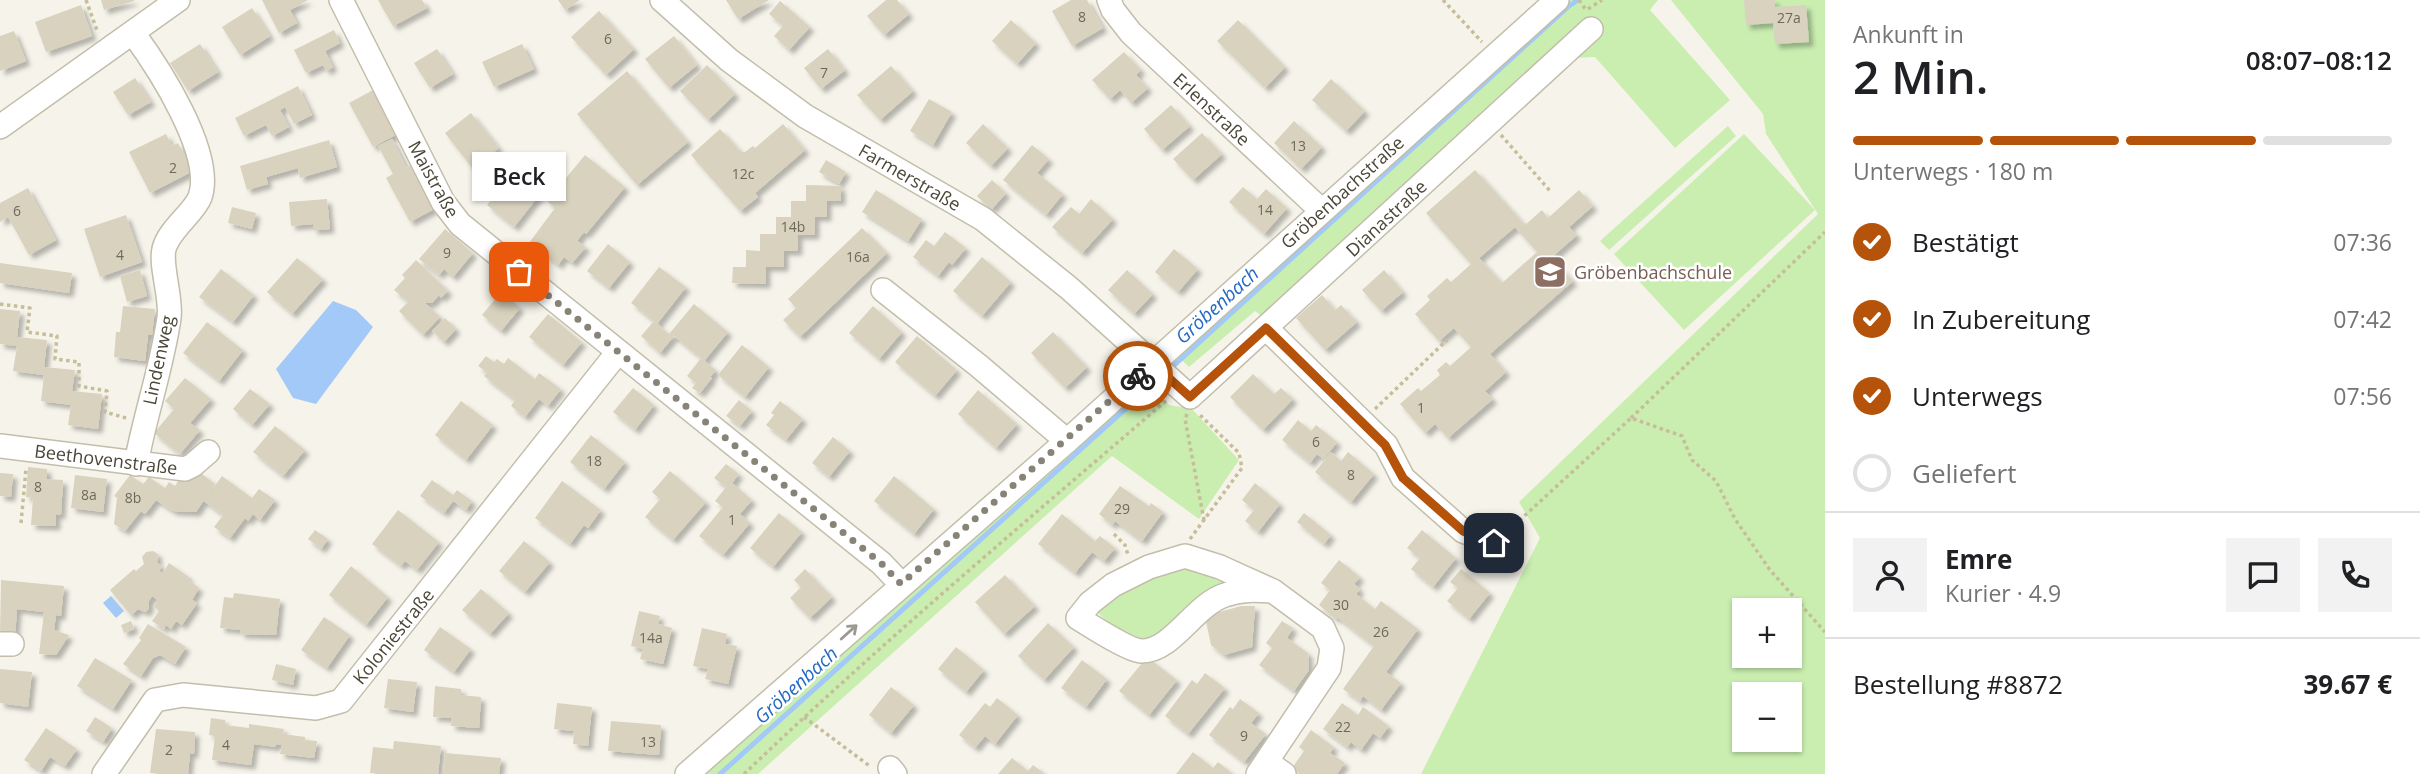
<!DOCTYPE html>
<html lang="de">
<meta charset="utf-8">
<style>
:root{--surface:#fff;--page:#f2f2f2;--text:#202124;--muted:#757577;--line:#e0e0e0;--accent:#b45309}
body{margin:0;font-family:"Open Sans",sans-serif;background:var(--page);color:var(--text);height:100vh;display:flex;flex-direction:column;font-size:26px;white-space:nowrap}
*{box-sizing:border-box;margin:0}
p{font-size:23px;color:var(--muted)}
.icon{flex:none;width:38px;height:38px;fill:none;stroke:currentColor;stroke-width:2;stroke-linecap:round;stroke-linejoin:round}
.map{position:relative;flex:1;overflow:hidden}
.drawer{display:flex;flex-direction:column;background:var(--surface);width:595px}
.drawer>*{flex:none}
.controls{position:absolute;left:1732px;top:598px;display:grid;gap:14px}
.controls a{display:grid;place-items:center;width:70px;height:70px;border-radius:0px;background:var(--surface);box-shadow:0 2px 5px #0004;font-size:35px}
.pin{position:absolute;display:grid;place-items:center;width:60px;height:60px;color:#fff;margin:-30px;border-radius:14px;box-shadow:0 4px 10px #0006}
.courier{position:absolute;display:grid;place-items:center;width:70px;height:70px;margin:-35px;border:5px solid #b45309;border-radius:50%;background:#fff;color:#222;box-shadow:0 2px 9px #0007}
.bubble{position:absolute;height:49px;border-radius:0px;background:var(--surface);box-shadow:0 2px 5px #0004;font-size:23px;font-weight:600;line-height:49px;text-align:center}
.summary em{font-style:normal;font-weight:600}
.summary div{display:flex;flex-direction:column-reverse}
.summary{display:flex;align-items:center;justify-content:space-between;height:119px;padding:0 28px}
h1{font-size:46px;font-weight:600;line-height:52px}
.bar{display:grid;grid-template-columns:repeat(4,1fr);gap:10px 7px;align-content:center;height:84px;padding:0 28px}
.bar i{height:9px;border-radius:5px;background:var(--line)}
.bar .active{background:var(--accent)}
.bar p{grid-column:span 4}
.line{display:flex;align-items:center;gap:18px;padding:0 28px;border-top:2px solid var(--line)}
.line div{flex:1}
.round{display:grid;place-items:center;flex:none;width:74px;height:74px;border-radius:0px;background:var(--page)}
ol{padding:0 28px;list-style:none}
li{display:flex;align-items:center;gap:21px;height:77px}
li p{margin-inline-start:auto}
li .icon{padding:7px;border-radius:50%;background:var(--accent);color:#fff;stroke-width:4}
li:last-child{color:var(--muted)}
li i{width:38px;height:38px;border:4px solid var(--line);border-radius:50%}
main{display:flex;flex:1;min-height:0}
.map>svg:first-child{display:block}
.green{fill:#c9eeb0;fill-rule:evenodd}
.water{fill:#a2c9f7}
.lines{fill:none;stroke-linecap:round;stroke-linejoin:round}
.stream{stroke:#a2c9f7;stroke-width:5}
.building{fill:#d9d2be;fill-rule:evenodd;filter:url(#shadow)}
.minor-casing{stroke:#c3beab;stroke-width:26}
.path{stroke:#c6bd9b;stroke-width:3.5;stroke-dasharray:3.5 3.5;stroke-linecap:butt}
.minor{stroke:#fff;stroke-width:23}
.oneway{stroke:#9c9991}
.done{stroke:#878376;stroke-width:7;stroke-dasharray:0 12.6}
.route{stroke:#b45309;stroke-width:9}
.labels{text-anchor:middle;dominant-baseline:central;stroke-width:5;stroke-linejoin:round;paint-order:stroke}
.number-label{font-size:14px;fill:#6e6959}
.street-label{font-size:18px;fill:#4b4637;stroke:#fff}
.education-label{font-size:18px;fill:#785e54;stroke:#fff;text-anchor:start}
.water-label{font-size:19px;font-style:italic;fill:#246ac3;stroke:#fff}
</style>
<main>
<div class="map">
<svg width="1825" height="774" viewBox="0 0 1825 774">
<defs>
<filter id="shadow"><feDropShadow dx="4.5" dy="4.5" stdDeviation="2" flood-color="#0004"/></filter>
</defs>
<rect width="100%" height="100%" fill="#f6f4ea"/>
<g class="green">
<path d="M1564,0H1658L1650,10L1730,100L1675,148L1595,57L1551,59L1266,319L1255,311L1189,367L1173,352Z"/>
<path d="M1671,0H1825V774H1421L1540,538L1519,502L1818,214L1766,134L1763,114ZM1745,611H1790V656H1745ZM1745,695H1790V740H1745Z"/>
<path d="M1728,126L1736,136L1609,250L1600,241Z"/>
<path d="M1744,134L1815,210L1684,330L1614,254Z"/>
<path d="M1145,380L1169,405L1192,409L1239,460L1199,519L1112,456L758,774H695Z"/>
<path d="M1184,567L1229,582L1155,636L1142,639L1110,624L1097,612L1134,576Z"/>
</g>
<g class="water">
<path d="M333,301L356,310L373,327L316,404L293,398L276,369Z"/>
<path d="M111,596L124,611L116,618L103,603Z"/>
</g>
<g class="lines">
<g class="stream">
<path d="M1170,369L1569,6L1578,0"/>
<path d="M720,774L1160,378"/>
</g>
</g>
<g class="building">
<path d="M101,0H134V1L104,10Z"/>
<path d="M262,0H308L290,10L297,23L279,33Z"/>
<path d="M378,0H422L427,8L393,26Z"/>
<path d="M558,0H580L565,10Z"/>
<path d="M726,0H769L738,19Z"/>
<path d="M886,0H897L909,14L884,35L867,16Z"/>
<path d="M1071,0H1087L1103,28L1072,46L1052,11Z"/>
<path d="M1744,0H1775V7L1806,5L1809,42L1775,44L1773,23L1746,25Z"/>
<path d="M780,1L810,27L789,50L774,36L783,26L769,14Z"/>
<path d="M81,5L92,36L46,52L35,22Z"/>
<path d="M252,8L270,36L240,55L222,27Z"/>
<path d="M599,11L634,49L606,75L571,37Z"/>
<path d="M1011,20L1036,43L1017,64L992,41Z"/>
<path d="M1238,20L1285,67L1265,88L1217,41Z"/>
<path d="M334,30L340,43L325,51L333,67L326,71L323,65L306,73L294,50Z"/>
<path d="M14,31L26,61L0,71V36Z"/>
<path d="M674,36L697,65L669,88L645,59Z"/>
<path d="M200,44L218,72L188,91L170,63Z"/>
<path d="M522,44L534,69L494,87L482,62Z"/>
<path d="M437,49L453,74L430,88L414,63Z"/>
<path d="M828,49L845,70L821,89L804,68Z"/>
<path d="M1124,52L1141,70L1136,75L1148,88L1131,103L1120,90L1110,99L1092,80Z"/>
<path d="M707,65L735,94L708,120L680,91Z"/>
<path d="M891,66L913,91L880,120L857,95Z"/>
<path d="M627,71L688,142L637,185L577,114Z"/>
<path d="M135,78L151,102L128,115L113,92Z"/>
<path d="M1331,79L1365,111L1346,131L1312,100Z"/>
<path d="M298,86L312,115L294,124L285,107L280,110L289,127L272,136L266,125L244,136L235,118Z"/>
<path d="M373,90L397,134L373,147L349,103Z"/>
<path d="M929,99L952,112L933,145L910,131Z"/>
<path d="M1171,105L1190,126L1162,150L1144,129Z"/>
<path d="M471,113L499,148L473,169L445,133Z"/>
<path d="M1294,121L1322,147L1301,169L1274,143Z"/>
<path d="M783,124L805,150L755,193L758,197L740,211L691,155L720,129L741,152H745L753,146L755,148Z"/>
<path d="M983,124L1008,148L991,166L966,143Z"/>
<path d="M1202,133L1222,154L1193,180L1173,159Z"/>
<path d="M166,134L172,146L178,143L193,171L150,193L129,152Z"/>
<path d="M392,139L406,167L410,165L434,209L410,222L386,178L393,174L378,146Z"/>
<path d="M329,140L337,167L300,178L298,168L266,177L268,184L247,190L240,166Z"/>
<path d="M1032,145L1049,159L1037,173L1063,194L1046,215L1003,180Z"/>
<path d="M585,155L625,187L586,234L584,232L577,241L586,247L572,263L564,257L558,265L529,243L555,208L547,201Z"/>
<path d="M826,160L846,172L839,184L819,172Z"/>
<path d="M1475,170L1525,225L1542,210L1548,218L1579,190L1593,206L1569,227L1577,235L1551,258L1573,281L1490,354L1506,372L1485,391L1493,399L1448,438L1435,424L1425,433L1400,404L1418,388L1421,391L1440,375L1437,370L1446,362L1450,366L1471,347L1454,328L1439,341L1415,314L1430,300L1427,296L1447,278L1451,282L1471,264L1426,213ZM1515,227L1537,252L1502,283L1479,258Z"/>
<path d="M514,171L541,193L514,227L487,205Z"/>
<path d="M992,180L1006,193L991,210L977,196Z"/>
<path d="M806,185L841,186V201H827V217H815V235H798V251H784V267H766V284L732,283L733,267H746V250L760,251V234H776V217H791V201H806Z"/>
<path d="M1243,187L1257,199L1266,189L1287,208L1264,234L1229,202Z"/>
<path d="M28,188L56,240L29,255L8,217L0,222V203Z"/>
<path d="M876,190L922,219L908,241L862,212Z"/>
<path d="M327,199L330,229L313,230V224L291,226L289,202Z"/>
<path d="M1091,199L1113,219L1082,253L1052,227L1071,207L1079,214Z"/>
<path d="M232,207L256,213L252,229L228,223Z"/>
<path d="M126,215L142,262L100,277L84,229Z"/>
<path d="M862,228L887,253L800,337L783,320L796,308L788,299Z"/>
<path d="M445,229L473,253L453,277L444,269L439,275L419,259Z"/>
<path d="M945,232L966,248L952,265L949,262L938,276L913,257L926,240L934,246Z"/>
<path d="M608,244L630,262L609,288L587,271Z"/>
<path d="M1174,249L1198,269L1178,292L1155,272Z"/>
<path d="M982,257L1011,282L982,316L953,291Z"/>
<path d="M297,258L323,279L292,314L267,292Z"/>
<path d="M416,260L448,291L441,298L439,295L432,303H425L440,317L423,335L399,311L408,302L394,290L405,278L402,275Z"/>
<path d="M0,263L72,273L69,293L0,283Z"/>
<path d="M659,267L686,287L657,324L669,334L694,304L728,332L704,361L716,370L710,377L712,378L700,393L692,388L696,383L687,376L701,358L674,336L660,353L641,336L654,321L631,303Z"/>
<path d="M221,269L254,295L233,322L199,297Z"/>
<path d="M140,270L147,296L127,302L120,276Z"/>
<path d="M1127,270L1153,294L1134,314L1108,290Z"/>
<path d="M1384,270L1403,292L1381,311L1362,290Z"/>
<path d="M501,292L520,308L501,331L482,315Z"/>
<path d="M1322,295L1335,310L1341,305L1357,322L1325,350L1296,318Z"/>
<path d="M123,306L155,309L152,335H148L145,361L114,357L116,332H120Z"/>
<path d="M873,306L902,332L879,359L849,333Z"/>
<path d="M0,309L20,311L17,337L47,340L44,367L75,370L72,391L102,394L98,429L68,425L71,405L41,401L44,375L13,371L17,346L0,344Z"/>
<path d="M548,314L582,342L563,365L529,337Z"/>
<path d="M445,318L456,329L444,342L432,331Z"/>
<path d="M207,322L243,350L219,381L183,353Z"/>
<path d="M1053,332L1087,367L1065,388L1031,353Z"/>
<path d="M917,336L957,370L935,396L895,362Z"/>
<path d="M742,345L769,367L745,397L718,375Z"/>
<path d="M486,356L494,362L497,359L504,364L508,358L535,379L539,373L561,389L548,406L539,399L525,417L511,406L515,400L484,376L487,372L478,366Z"/>
<path d="M1253,374L1274,394L1281,388L1293,399L1263,430L1230,397Z"/>
<path d="M185,378L211,399L190,423L200,430L180,454L154,433L174,409L165,401Z"/>
<path d="M633,388L654,405L635,430L613,412Z"/>
<path d="M250,389L270,404L252,425L233,409Z"/>
<path d="M978,390L1017,424L996,448L958,414Z"/>
<path d="M739,400L752,411L740,426L726,416Z"/>
<path d="M461,401L493,425L466,460L435,435Z"/>
<path d="M780,401L803,419L786,440L766,425L774,415L771,413Z"/>
<path d="M1298,420L1311,431L1316,425L1337,442L1324,459L1317,454L1310,463L1282,440Z"/>
<path d="M275,426L305,450L283,476L253,452Z"/>
<path d="M591,435L625,462L604,489L570,462Z"/>
<path d="M833,437L850,451L829,477L812,463Z"/>
<path d="M1331,452L1341,461L1348,452L1374,474L1351,502L1315,472Z"/>
<path d="M726,464L739,474L732,483L752,500L740,514L750,523L723,555L699,536L723,507L715,501L726,487L714,478Z"/>
<path d="M28,467L47,469V479L63,480L61,515L56,514V526L31,525L33,498L26,497Z"/>
<path d="M670,471L706,502L673,540L645,517L660,499L652,492Z"/>
<path d="M0,473L13,474L11,497L0,496Z"/>
<path d="M201,473L215,484L196,512L173,511L156,500L145,514L141,511L125,531L114,524L117,498L114,496L130,475L143,484L149,477L165,488L169,482L175,486L180,478L198,477Z"/>
<path d="M75,475L107,479L103,512L71,508Z"/>
<path d="M222,476L252,498L259,489L275,500L260,520L253,514L248,521L245,518L230,538L214,527L223,515L204,501Z"/>
<path d="M894,476L934,509L914,534L874,501Z"/>
<path d="M432,480L453,495L457,490L472,501L466,510L453,501L444,513L420,496Z"/>
<path d="M562,481L601,510L588,528L584,525L570,544L535,518Z"/>
<path d="M1255,483L1280,504L1258,532L1245,521L1254,510L1242,500Z"/>
<path d="M1120,486L1149,506L1151,503L1163,512L1142,541L1115,521L1112,525L1099,514Z"/>
<path d="M398,510L439,542L417,570L405,561L401,566L372,544Z"/>
<path d="M779,513L802,532L773,567L750,548Z"/>
<path d="M1304,513L1331,535L1324,544L1297,522Z"/>
<path d="M1062,514L1095,541L1100,536L1115,548L1104,561L1092,552L1075,573L1038,544Z"/>
<path d="M315,530L328,539L321,549L308,539Z"/>
<path d="M1422,530L1456,558L1433,587L1411,569L1420,558L1407,548Z"/>
<path d="M524,541L550,562L525,592L499,571Z"/>
<path d="M153,551L158,554L157,563L162,566L159,571L163,573L169,563L189,577L187,579L199,588L192,600L197,603L182,625L176,621L171,629L166,625L164,629L152,621L159,611L154,607L158,600L152,596L149,601V609L145,612L138,609L131,615L110,590L134,569L136,571L144,564L142,557L146,552Z"/>
<path d="M1339,560L1360,577L1354,584L1360,589L1356,594L1375,609L1381,601L1418,629L1386,672L1401,683L1381,710L1363,696L1360,701L1343,689L1374,646L1337,617L1336,619L1319,605L1330,590L1321,583Z"/>
<path d="M351,566L388,597L366,625L329,595Z"/>
<path d="M805,569L832,597L810,618L790,598L801,587L794,580Z"/>
<path d="M1461,569L1490,593L1469,619L1447,601L1458,588L1450,582Z"/>
<path d="M1005,575L1035,606L1004,634L975,602Z"/>
<path d="M1,580L64,586L61,616L56,615L54,630L69,635L56,655L39,654L44,612L17,609L15,637L0,635Z"/>
<path d="M481,589L509,613L490,634L462,610Z"/>
<path d="M234,593L280,599L276,635L240,634L241,630L220,628L224,597L233,598Z"/>
<path d="M1241,606H1255L1252,647L1224,655L1211,645L1206,621L1216,613Z"/>
<path d="M639,611L660,616L658,624L672,628L663,664L640,659L643,649L631,646Z"/>
<path d="M324,617L350,635L327,668L301,650Z"/>
<path d="M131,621L134,629L124,633L121,625Z"/>
<path d="M1282,621L1293,628L1287,638L1308,653L1309,670L1294,691L1259,665L1272,648L1266,643Z"/>
<path d="M1048,623L1074,647L1044,680L1018,656Z"/>
<path d="M148,624L186,647L175,664L160,655L153,658L141,676L123,664L141,640L139,638Z"/>
<path d="M440,627L471,649L454,672L424,650Z"/>
<path d="M702,628L727,634L725,644L737,646L728,684L705,679L708,669L693,666Z"/>
<path d="M956,647L984,670L966,692L938,669Z"/>
<path d="M1147,657L1177,680L1149,715L1119,691Z"/>
<path d="M95,658L132,680L113,709L77,686Z"/>
<path d="M1082,660L1107,679L1086,707L1061,688Z"/>
<path d="M276,664L296,669L293,685L272,680Z"/>
<path d="M0,669L32,672L28,707L0,703Z"/>
<path d="M1205,673L1225,688L1188,734L1165,716L1192,680L1197,684Z"/>
<path d="M388,679L417,682L413,712L384,708Z"/>
<path d="M435,686L461,689V695L481,697L479,728L451,726L452,718L433,717Z"/>
<path d="M891,687L914,705L891,733L869,715Z"/>
<path d="M997,698L1018,715L995,744L985,736L975,748L959,735L985,703L990,707Z"/>
<path d="M1240,699L1259,713L1251,723L1266,734L1244,762L1209,735L1230,707L1233,709Z"/>
<path d="M557,703L592,707L588,746L573,744L574,731L554,729Z"/>
<path d="M1342,703L1358,715L1363,707L1389,726L1380,738L1373,733L1361,750L1351,742L1347,747L1323,729Z"/>
<path d="M95,717L112,728L103,742L86,731Z"/>
<path d="M211,718L225,720V725L249,728V724L284,729L283,734L305,737V740L317,741L314,758L280,754L282,745L276,744V747L254,744L251,765L212,760L215,736L209,735Z"/>
<path d="M611,721L661,725L659,755L608,751Z"/>
<path d="M46,728L77,749L65,766L50,757L41,771L24,760Z"/>
<path d="M156,729L195,732L194,754L190,753L188,774L150,773Z"/>
<path d="M1311,730L1334,747L1330,753L1345,763L1337,774H1300L1292,768L1304,751L1299,747Z"/>
<path d="M394,741L441,746L438,774L370,773L373,747L393,749Z"/>
<path d="M1193,752L1213,768L1218,762L1233,774H1176Z"/>
<path d="M445,753L501,758L499,774H443Z"/>
<path d="M1012,758L1028,771L1033,765L1045,774H998Z"/>
</g>
<g class="lines">
<defs>
<g id="minor">
<path d="M341,0L443,202L460,224L881,563L902,585"/>
<path d="M662,0L729,60L805,116L983,219L1069,288L1190,397L1591,29"/>
<path d="M1109,0L1113,10L1131,33L1322,211"/>
<path d="M133,33C158,67 215,154 200,197C194,213 169,229 164,249C160,266 172,299 169,318C162,367 145,415 136,464"/>
<path d="M0,127L178,0"/>
<path d="M883,290L979,366L1067,441"/>
<path d="M1266,328L1386,445L1403,478L1463,531L1495,543"/>
<path d="M0,446L185,469L193,465L208,452"/>
<path d="M0,644H12"/>
<path d="M1267,762L1284,774"/>
<path d="M890,768L895,774"/>
<path d="M104,774L155,700L183,695L316,708L341,701L618,352"/>
<path d="M687,774L1067,441L1557,0"/>
<path d="M1258,774L1329,668L1332,648L1323,628L1273,591L1220,567L1185,556L1149,567L1113,585L1090,603L1078,618C1091,626 1128,650 1141,651C1172,652 1194,605 1225,595C1241,589 1256,590 1273,591"/>
</g>
</defs>
<use href="#minor" class="minor-casing"/>
<g class="path">
<path d="M86,0L98,33"/>
<path d="M1443,0L1482,42"/>
<path d="M1579,0L1586,10"/>
<path d="M1588,9L1602,0"/>
<path d="M1501,135L1551,192"/>
<path d="M0,304L30,308L27,332L57,336L55,359L79,362V386L107,391L105,412L126,418"/>
<path d="M1375,409L1447,340"/>
<path d="M1187,414L1185,419L1204,520"/>
<path d="M1631,418L1825,232"/>
<path d="M21,523L26,469"/>
<path d="M1509,530L1631,418L1682,436L1692,460L1716,481L1735,519L1770,570L1825,632"/>
<path d="M1114,534L1125,545L1128,555"/>
<path d="M1190,539L1242,468L1239,453L1198,413"/>
<path d="M804,717L871,767"/>
<path d="M744,774C880,644 1024,523 1167,400"/>
</g>
<use href="#minor" class="minor"/>
</g>
<defs><path id="oneway-shaft" d="M-6 0H5M1.5-3L5.5 0L1.5 3" fill="none" stroke-width="1.6" stroke-linecap="round" stroke-linejoin="round" transform="scale(1.75)"/></defs>
<use class="oneway" href="#oneway-shaft" transform="translate(849 632) rotate(-42)"/>
<g class="lines">
<path class="done" d="M519,272L881,563L901,584L1138,376"/>
<path class="route" d="M1138,376L1152,363L1190,397L1266,328L1385,445L1403,478L1463,531L1494,543"/>
</g>
<defs>
<symbol id="school-square" viewBox="-11 -11 22 22"><rect x="-9" y="-9" width="18" height="18" rx="4" fill="#8d6e63" stroke="#fff"/><path d="M0-5L7-2L0 1L-7-2ZM-4 1L0 2.5L4 1V4Q0 6-4 4Z" fill="#fff"/></symbol>
</defs>
<g fill-rule="evenodd">
<use href="#school-square" x="1531" y="253" width="38" height="38"/>
</g>
<g class="labels">
<g class="number-label">
<text x="1082" y="16">8</text>
<text x="1789" y="17">27a</text>
<text x="608" y="38">6</text>
<text x="824" y="72">7</text>
<text x="1298" y="145">13</text>
<text x="173" y="167">2</text>
<text x="743" y="173">12c</text>
<text x="1265" y="209">14</text>
<text x="17" y="210">6</text>
<text x="793" y="226">14b</text>
<text x="447" y="252">9</text>
<text x="120" y="254">4</text>
<text x="858" y="256">16a</text>
<text x="1421" y="407">1</text>
<text x="1316" y="441">6</text>
<text x="594" y="460">18</text>
<text x="1351" y="474">8</text>
<text x="38" y="486">8</text>
<text x="89" y="494">8a</text>
<text x="133" y="497">8b</text>
<text x="1122" y="508">29</text>
<text x="732" y="519">1</text>
<text x="1341" y="604">30</text>
<text x="1381" y="631">26</text>
<text x="651" y="637">14a</text>
<text x="1343" y="726">22</text>
<text x="1244" y="735">9</text>
<text x="648" y="741">13</text>
<text x="226" y="744">4</text>
<text x="169" y="749">2</text>
</g>
<g class="street-label">
<text transform="translate(1212 109) rotate(43)">Erlenstraße</text>
<text transform="translate(910 177) rotate(30)">Farmerstraße</text>
<text transform="translate(434 179) rotate(61)">Maistraße</text>
<text transform="translate(1342 192) rotate(-42)">Gröbenbachstraße</text>
<text transform="translate(1386 218) rotate(-43)">Dianastraße</text>
<text transform="translate(158 360) rotate(-78)">Lindenweg</text>
<text transform="translate(106 459) rotate(7)">Beethovenstraße</text>
<text transform="translate(393 636) rotate(-51)">Koloniestraße</text>
</g>
<g class="education-label">
<text x="1574" y="272">Gröbenbachschule</text>
</g>
<g class="water-label">
<text transform="translate(1217 305) rotate(-42)">Gröbenbach</text>
<text transform="translate(796 685) rotate(-42)">Gröbenbach</text>
</g>
</g>
</svg>
<div class="controls">
<a>+</a>
<a>−</a>
</div>
<div class="pin" style="left:519px;top:272px;background:#ea580c"><svg class="icon" aria-label="bag" viewBox="0 0 24 24"><path d="M5 8h14l-1 12H6zM9 8a3 3 0 0 1 6 0"/></svg></div>
<div class="pin" style="left:1494px;top:543px;background:#1f2937"><svg class="icon" aria-label="home" viewBox="0 0 24 24"><path d="M3 11l9-7 9 7M6 9v11h12V9"/></svg></div>
<div class="courier" style="left:1138px;top:376px"><svg class="icon" aria-label="bike" viewBox="0 0 24 24"><circle cx="6" cy="16" r="4"/><circle cx="18" cy="16" r="4"/><path d="M6 16l4-8h5l3 8M10 8l3 8H6M13 5h3"/></svg></div>
<div class="bubble" style="left:472px;top:152px;width:94px">Beck</div>
</div>
<section class="drawer">
<div class="summary"><div><h1>2 Min.</h1><p>Ankunft in</p></div><em>08:07–08:12</em></div>
<div class="bar"><i class="active"></i><i class="active"></i><i class="active"></i><i></i><p>Unterwegs · 180 m</p></div>
<ol>
<li><svg class="icon" aria-label="check" viewBox="0 0 24 24"><path d="M5 12l5 5 9-10"/></svg>Bestätigt<p>07:36</p></li>
<li><svg class="icon" aria-label="check" viewBox="0 0 24 24"><path d="M5 12l5 5 9-10"/></svg>In Zubereitung<p>07:42</p></li>
<li><svg class="icon" aria-label="check" viewBox="0 0 24 24"><path d="M5 12l5 5 9-10"/></svg>Unterwegs<p>07:56</p></li>
<li><i></i>Geliefert</li>
</ol>
<div class="line" style="height:126px"><a class="round"><svg class="icon" aria-label="person" viewBox="0 0 24 24"><circle cx="12" cy="8" r="4"/><path d="M4 21q1-7 8-7t8 7"/></svg></a><div><b>Emre</b><p>Kurier · 4.9</p></div><a class="round"><svg class="icon" aria-label="chat" viewBox="0 0 24 24"><path d="M4 5h16v11H9l-5 4z"/></svg></a><a class="round"><svg class="icon" aria-label="phone" viewBox="0 0 24 24"><path d="M5 4h4l2 5-3 2q2 4 5 5l2-3 5 2v4C11 20 4 13 5 4z"/></svg></a></div>
<div class="line" style="height:91px"><div>Bestellung #8872</div><b>39.67 €</b></div>
</section>
</main>
